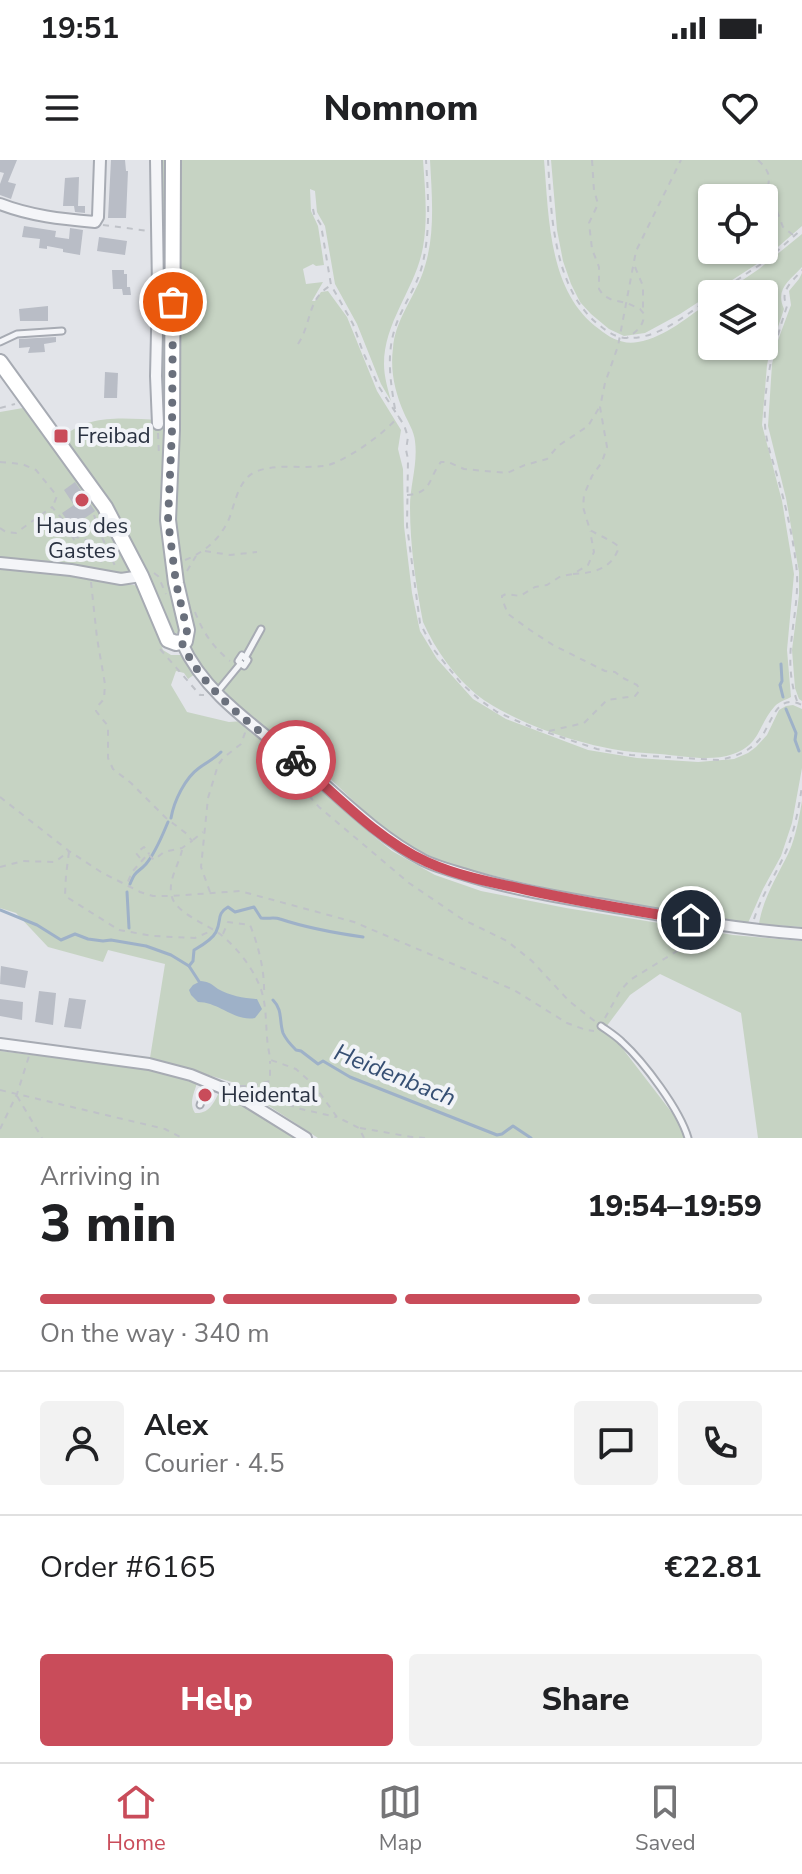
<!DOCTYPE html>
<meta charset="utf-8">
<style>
:root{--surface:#fff;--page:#f2f2f2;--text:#202124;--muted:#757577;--line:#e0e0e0;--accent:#c94c5a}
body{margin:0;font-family:"Nunito Sans",sans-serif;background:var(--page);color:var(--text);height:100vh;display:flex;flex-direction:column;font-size:30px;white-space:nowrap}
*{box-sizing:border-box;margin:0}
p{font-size:26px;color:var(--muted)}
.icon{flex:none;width:44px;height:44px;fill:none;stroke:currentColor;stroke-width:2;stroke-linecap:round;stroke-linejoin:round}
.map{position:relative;height:978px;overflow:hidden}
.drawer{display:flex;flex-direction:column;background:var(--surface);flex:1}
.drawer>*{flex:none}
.controls{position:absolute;left:698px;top:24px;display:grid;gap:16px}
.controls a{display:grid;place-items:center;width:80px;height:80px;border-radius:8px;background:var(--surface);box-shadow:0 2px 6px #0004;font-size:40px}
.pin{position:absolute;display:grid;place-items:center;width:68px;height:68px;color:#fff;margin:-34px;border:4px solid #fff;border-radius:50%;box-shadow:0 2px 8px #0007}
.courier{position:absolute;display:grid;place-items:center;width:80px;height:80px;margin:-40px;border:6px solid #c94c5a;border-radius:50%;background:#fff;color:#222;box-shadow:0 2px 10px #0007}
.headline em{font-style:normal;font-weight:800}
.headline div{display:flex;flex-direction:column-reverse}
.headline{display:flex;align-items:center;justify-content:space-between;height:136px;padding:0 40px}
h1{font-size:52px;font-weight:800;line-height:60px}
.bar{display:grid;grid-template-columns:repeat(4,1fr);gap:12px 8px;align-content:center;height:96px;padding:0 40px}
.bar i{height:10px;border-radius:6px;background:var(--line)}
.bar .on{background:var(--accent)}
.bar p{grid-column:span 4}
.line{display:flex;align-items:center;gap:20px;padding:0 40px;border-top:2px solid var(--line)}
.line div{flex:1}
.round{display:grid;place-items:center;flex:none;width:84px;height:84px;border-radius:8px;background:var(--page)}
.action{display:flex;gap:16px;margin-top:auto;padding:16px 40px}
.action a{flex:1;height:92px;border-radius:8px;background:var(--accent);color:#fff;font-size:32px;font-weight:800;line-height:92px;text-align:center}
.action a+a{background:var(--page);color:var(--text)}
.status{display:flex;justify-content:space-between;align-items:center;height:56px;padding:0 40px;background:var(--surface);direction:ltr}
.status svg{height:22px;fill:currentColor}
header{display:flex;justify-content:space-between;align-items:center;height:104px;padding:0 40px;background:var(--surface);font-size:36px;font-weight:800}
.menu{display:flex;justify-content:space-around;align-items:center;height:112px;border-top:2px solid var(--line);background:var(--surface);font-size:22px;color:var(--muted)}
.menu a{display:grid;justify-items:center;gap:4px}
.menu .on{color:var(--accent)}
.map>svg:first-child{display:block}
.green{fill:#c6d3c3;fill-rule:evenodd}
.water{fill:#9eb1c8}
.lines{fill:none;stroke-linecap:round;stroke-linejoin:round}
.stream{stroke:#9eb1c8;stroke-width:3}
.building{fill:#b9bdc6}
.service-casing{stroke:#a7abb3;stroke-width:9}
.minor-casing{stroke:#a7abb3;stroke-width:14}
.secondary-casing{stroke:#a7abb3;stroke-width:18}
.path{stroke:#bfc2c8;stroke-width:2;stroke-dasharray:6 6;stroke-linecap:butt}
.service{stroke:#f4f5f8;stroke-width:5}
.minor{stroke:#f4f5f8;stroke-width:10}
.secondary{stroke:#fff;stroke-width:14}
.done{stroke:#6a707c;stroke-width:8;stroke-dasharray:0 14.4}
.route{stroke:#c94c5a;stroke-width:10}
.poi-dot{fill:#c94c5a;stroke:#f1f3f7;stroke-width:3}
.labels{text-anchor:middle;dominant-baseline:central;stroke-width:8;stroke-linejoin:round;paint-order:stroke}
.poi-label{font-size:22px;fill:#2a3241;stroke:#f1f3f7;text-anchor:start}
.water-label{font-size:24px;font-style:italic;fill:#364f73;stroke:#f1f3f7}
</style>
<div class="status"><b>19:51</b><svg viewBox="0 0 49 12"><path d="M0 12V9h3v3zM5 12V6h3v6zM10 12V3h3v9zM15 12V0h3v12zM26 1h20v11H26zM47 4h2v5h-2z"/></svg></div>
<header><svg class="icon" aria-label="menu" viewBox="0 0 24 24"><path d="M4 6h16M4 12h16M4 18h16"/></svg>Nomnom<svg class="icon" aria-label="heart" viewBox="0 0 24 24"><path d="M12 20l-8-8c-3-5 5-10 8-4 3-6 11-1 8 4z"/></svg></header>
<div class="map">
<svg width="802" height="978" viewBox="0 0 802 978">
<rect width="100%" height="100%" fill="#e2e4e9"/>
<g class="green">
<path d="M159,0H167L168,270L181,472L175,474L172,473L63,277C91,253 125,259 160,260Z"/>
<path d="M179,0H423C425,28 428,59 423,87C416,128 384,161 384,204C384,217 388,229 391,241L381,224L357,164L335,124L325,66L317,52L315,31L310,29L311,51L318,66L324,105L316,106L313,104L303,109L306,124L323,122L312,141H315L321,132L328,131L347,157L377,231L401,270L398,289L403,309L404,366L412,433L420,471L437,499L473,539L506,559L588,590L637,598L698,602L734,599L748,593L756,587L767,575L779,550L786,546L793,545L802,549V608L792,663L781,696L763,729L748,763L730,762L568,733L487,714L444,703L401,681L379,665L323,612L298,592L254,562L207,516L190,487L193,479L194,469L181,423L173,360Z"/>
<path d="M430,0H544C549,57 548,132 599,169C610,178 623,185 638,182C666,177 689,156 712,140V186H764V134H722L759,109L802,74V107C789,121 775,129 784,149L770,191L767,205L762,265L782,341L794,414L787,490L791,537C786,540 780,541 775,546C758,564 761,585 733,594C711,602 683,596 660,594C644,593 628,592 612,589C571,582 509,560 477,535C454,516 435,489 423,462C416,425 410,386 410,347C410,325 418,304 415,281C414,271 408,262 404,253C395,232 390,211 393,188C395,161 413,139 422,115C436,78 432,38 430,0Z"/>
<path d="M551,0H802V66L763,100L680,154L645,173L624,176L609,169L591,154L580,142L571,124L563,101L557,70ZM712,38H764V90H712Z"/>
<path d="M802,113V541L799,539L795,528L792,490L799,435V412L786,338L768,266L772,204L777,183L791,145L789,131L799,119Z"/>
<path d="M23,248L98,346L132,411L131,414L0,400V252Z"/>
<path d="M0,408L70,414L139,426L163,490L171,495H181L195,514L188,519L184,513L176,511L171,525L187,552L229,562L243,561L263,580L292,600L371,674L392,691L435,715L481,731L566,748L733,775L802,781V978H758L741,853L660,814L630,835L606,867L676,958L685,978H318L232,922L150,898L165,804L108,790L103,802L48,787L16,753L0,748Z"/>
<path d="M802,641V767L759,764C763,738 778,715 789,692C796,676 799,658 802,641Z"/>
<path d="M0,891L148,909L198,920C195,931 188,943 195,953C211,954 214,941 221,929L297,978H0Z"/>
</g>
<path class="water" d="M201,821C210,822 211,824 218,829C230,836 244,838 257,839L262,849L255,858C235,862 219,842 198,842L191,835L189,830L193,825Z"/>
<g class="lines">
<g class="stream">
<path d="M781,504L782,521L780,525L783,537"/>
<path d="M786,549L796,573L795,580L799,591"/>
<path d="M171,658C174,641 185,618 199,608C207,602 214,599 221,592"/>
<path d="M130,724C136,709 137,714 146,704C156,692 162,676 168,662"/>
<path d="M127,732L129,768"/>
<path d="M0,750L37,765L61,780L75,774L88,779L103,781L111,780L146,786L171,795L189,806L200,823"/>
<path d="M189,806L193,801L194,790C201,786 212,780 216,772C222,760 216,754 228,747L235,752L254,747L261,758C268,759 275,757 280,759C307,768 335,773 363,777"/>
<path d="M273,840C283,850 279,861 283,873C286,880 291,885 296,890L301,891L318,904L323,901L350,917L497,975L502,974L513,966L531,978"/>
</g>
</g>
<g class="building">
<path d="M0,0H17L8,22L16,24L11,39L0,35V24L4,13L0,12Z"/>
<path d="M111,0H125L126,11H128L126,58H108Z"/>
<path d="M79,17L78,46H85V53L75,52L74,46H63L65,18Z"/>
<path d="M24,66L56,71L55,77L69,79L70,68L83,70L80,95L63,92V89L47,86V89L39,88L40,79L22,77Z"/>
<path d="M99,77L127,81L125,95L97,91Z"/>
<path d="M112,110H124V114H127V127H130L131,135H123L122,129H113Z"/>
<path d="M48,146V161H20L19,149Z"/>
<path d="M56,177V182L44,184L45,192L28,193L30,187L19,188V179Z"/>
<path d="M105,212L118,213L117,238H104Z"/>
<path d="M75,322L95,351L72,367L62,353L74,345L64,330Z"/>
<path d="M1,806L28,811L25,828L0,824Z"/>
<path d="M39,831L56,833L53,865L35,862Z"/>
<path d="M69,838L86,840L81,869L64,867Z"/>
<path d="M0,839L23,842L22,860L0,856Z"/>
</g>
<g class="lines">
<defs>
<g id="service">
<path d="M0,182L17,174L62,171"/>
<path d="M242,495L248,500L244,506L238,501Z"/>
<path d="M245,498L261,469"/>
<path d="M218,531L241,503"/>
<path d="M601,866C608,871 616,876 622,882C644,902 680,950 688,978"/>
<path d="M200,945L208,924"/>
</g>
<g id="minor">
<path d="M156,0L158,128L156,216L158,264"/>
<path d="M0,44C31,56 61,59 95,62L98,57L100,0"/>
<path d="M0,403L71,410L121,419L141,416"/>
<path d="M182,483C204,533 254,565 295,599C337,634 374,674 423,700C435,706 449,710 463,714C507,728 553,736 598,744C666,756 733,769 802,774"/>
<path d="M0,884L149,904L191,915L232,932L306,978"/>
</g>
<path id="secondary" d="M0,202L105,347L141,416L168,480L176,483L185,481L187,470L176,423L168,360L172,270L173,0"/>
</defs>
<use href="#service" class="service-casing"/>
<use href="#minor" class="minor-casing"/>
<use href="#secondary" class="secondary-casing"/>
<g class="path">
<path d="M548,0C551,53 553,129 599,165C609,173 618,179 631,178C662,177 688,153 712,137"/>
<path d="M592,0L594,30L598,44L589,63L592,89L599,107V129L603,135L612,140L627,143L640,149L644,154C644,166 636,172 627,178"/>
<path d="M758,0C777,18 765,22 767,42L775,46L783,67L793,75"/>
<path d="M313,49L314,54L321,65L331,125L353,164L363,192L379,227L404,265L408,277L406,290L408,299L407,366L420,463L434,490L461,523L480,540L497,552L531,567L597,589L631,595L719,600C735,597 748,592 759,580C772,565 775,532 802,545"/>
<path d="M103,65L149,71"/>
<path d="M635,107L643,126V150"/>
<path d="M716,134L767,100L802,69"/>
<path d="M298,184C312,163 307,139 330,126"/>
<path d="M0,248L15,244"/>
<path d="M395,249C389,213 385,185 402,151C409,136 418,122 422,106C431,71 428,35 426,0"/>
<path d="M158,273L159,295"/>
<path d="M0,302L22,304L36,310L57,336L53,346"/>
<path d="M407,335C433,333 428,318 441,302H448L464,309L507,313L525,305L547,299L558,286L588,266L599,248"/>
<path d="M94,355L101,375L116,408"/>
<path d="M0,368L6,372L16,373L52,347L64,361L78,387"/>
<path d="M73,376L90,381L104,406"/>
<path d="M205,391L230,395L257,392"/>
<path d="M185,400C205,392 220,379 229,359C235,344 238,320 255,312C276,303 301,309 323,306C343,304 385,273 399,256"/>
<path d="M187,411L196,396"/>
<path d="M154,413L158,416L166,434"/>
<path d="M573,414C594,413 612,409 619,387C613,381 598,375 590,370L583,347L584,335L592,316L602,302L607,287L600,247L605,223L618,186L636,91L681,0"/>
<path d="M91,422L97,478L105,524L104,539L96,548V551L108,566V598L113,609L131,623L166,658L187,674L192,681L182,688L164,692L154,700L148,694L132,712L127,724"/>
<path d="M195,452C203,473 214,488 230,501"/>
<path d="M160,489L200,535H204"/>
<path d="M797,541C781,495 799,459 797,414C795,386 786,346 778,319C773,301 766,283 765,265C763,223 774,186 787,146C779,131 792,122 802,110"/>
<path d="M549,571L584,563L607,540L635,536L640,530L637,525L621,517L615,512L605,511L553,485L530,470L508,454L502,439V436L506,434L520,436L535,427L547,425L561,416L573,414L588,405L594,392L590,371"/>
<path d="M269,591L319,647L409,723L462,759L507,781L532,801L569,841L597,863"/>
<path d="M0,637L69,691L101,712L140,732L153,736H171L240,731L354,762L514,830L567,863L586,870L594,871"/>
<path d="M193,680L203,672"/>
<path d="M182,690C179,705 167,721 172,737C176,753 208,765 220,774C235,786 250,804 258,822C270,847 263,874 271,900L296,909L314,925L337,957L359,968L364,978"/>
<path d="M69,692L66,715L65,736L119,770L153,776L195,778L213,770"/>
<path d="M140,698L136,693L144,687L149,693L148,694"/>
<path d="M0,707L23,701L55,702L69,691"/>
<path d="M210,732L201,707L208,638L218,605L223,598L241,584L246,570"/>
<path d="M754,759C762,734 777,713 787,689C795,669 799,647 802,626"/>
<path d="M223,774L228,762L250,765C259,787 265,812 264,836"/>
<path d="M605,858L620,831L630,820L708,772"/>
<path d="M240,926H252L270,921V901"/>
<path d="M0,930L165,969L182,978"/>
<path d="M254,933L301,949L336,957"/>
<path d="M17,936L42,978"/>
<path d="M360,968L412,977L425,978"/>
<path d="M0,969L17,934L29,896"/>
</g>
<use href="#service" class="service"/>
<use href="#minor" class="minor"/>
<use href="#secondary" class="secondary"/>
</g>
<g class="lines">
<path class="done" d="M173,142L172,270L168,360L176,423L187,470L186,478L182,483C204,533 255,567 296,600"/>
<path class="route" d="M296,600C336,635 378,680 427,702C458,716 494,723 527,730C581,742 636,751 691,760"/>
</g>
<g class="poi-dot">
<rect x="53" y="268" width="16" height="16" rx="4"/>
<circle cx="82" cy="340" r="8"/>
<circle cx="205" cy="935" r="8"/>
</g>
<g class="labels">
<g class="poi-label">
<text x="77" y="276">Freibad</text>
<text x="82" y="366" text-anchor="middle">Haus des<tspan x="82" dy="25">Gastes</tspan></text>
<text x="221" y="935">Heidental</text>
</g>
<g class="water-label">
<text transform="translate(395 915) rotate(22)">Heidenbach</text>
</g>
</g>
</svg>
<div class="controls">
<a><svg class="icon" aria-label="locate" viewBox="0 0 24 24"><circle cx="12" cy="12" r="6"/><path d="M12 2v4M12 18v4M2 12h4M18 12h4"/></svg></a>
<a><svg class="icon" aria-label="layers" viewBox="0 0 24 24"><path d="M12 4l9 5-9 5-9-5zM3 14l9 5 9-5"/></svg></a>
</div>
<div class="pin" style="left:173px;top:142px;background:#ea580c"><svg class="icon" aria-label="bag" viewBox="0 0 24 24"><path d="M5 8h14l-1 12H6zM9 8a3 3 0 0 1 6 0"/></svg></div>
<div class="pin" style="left:691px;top:760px;background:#1f2937"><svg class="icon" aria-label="home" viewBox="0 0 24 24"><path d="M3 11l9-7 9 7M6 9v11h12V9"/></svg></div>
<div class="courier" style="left:296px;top:600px"><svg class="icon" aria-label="bike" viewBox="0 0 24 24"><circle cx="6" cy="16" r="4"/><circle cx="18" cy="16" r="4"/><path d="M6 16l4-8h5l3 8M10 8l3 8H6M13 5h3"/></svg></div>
</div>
<section class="drawer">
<div class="headline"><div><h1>3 min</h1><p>Arriving in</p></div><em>19:54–19:59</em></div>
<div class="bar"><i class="on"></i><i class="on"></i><i class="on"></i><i></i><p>On the way · 340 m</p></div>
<div class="line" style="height:144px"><a class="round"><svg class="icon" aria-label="person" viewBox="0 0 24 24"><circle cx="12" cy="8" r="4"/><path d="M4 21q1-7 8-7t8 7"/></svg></a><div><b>Alex</b><p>Courier · 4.5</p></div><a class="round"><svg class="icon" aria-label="chat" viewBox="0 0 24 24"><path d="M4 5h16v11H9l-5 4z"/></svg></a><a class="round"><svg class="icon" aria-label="phone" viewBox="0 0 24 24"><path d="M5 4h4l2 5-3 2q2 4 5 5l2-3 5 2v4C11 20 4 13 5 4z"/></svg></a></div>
<div class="line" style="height:104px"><div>Order #6165</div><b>€22.81</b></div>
<div class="action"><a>Help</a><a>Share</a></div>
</section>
<nav class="menu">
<a class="on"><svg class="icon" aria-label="home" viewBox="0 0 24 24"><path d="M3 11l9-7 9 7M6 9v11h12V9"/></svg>Home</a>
<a><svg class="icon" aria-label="map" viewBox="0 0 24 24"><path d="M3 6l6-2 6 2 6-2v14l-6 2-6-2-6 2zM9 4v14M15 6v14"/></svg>Map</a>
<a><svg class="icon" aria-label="saved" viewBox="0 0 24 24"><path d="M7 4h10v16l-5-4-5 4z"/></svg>Saved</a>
</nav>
